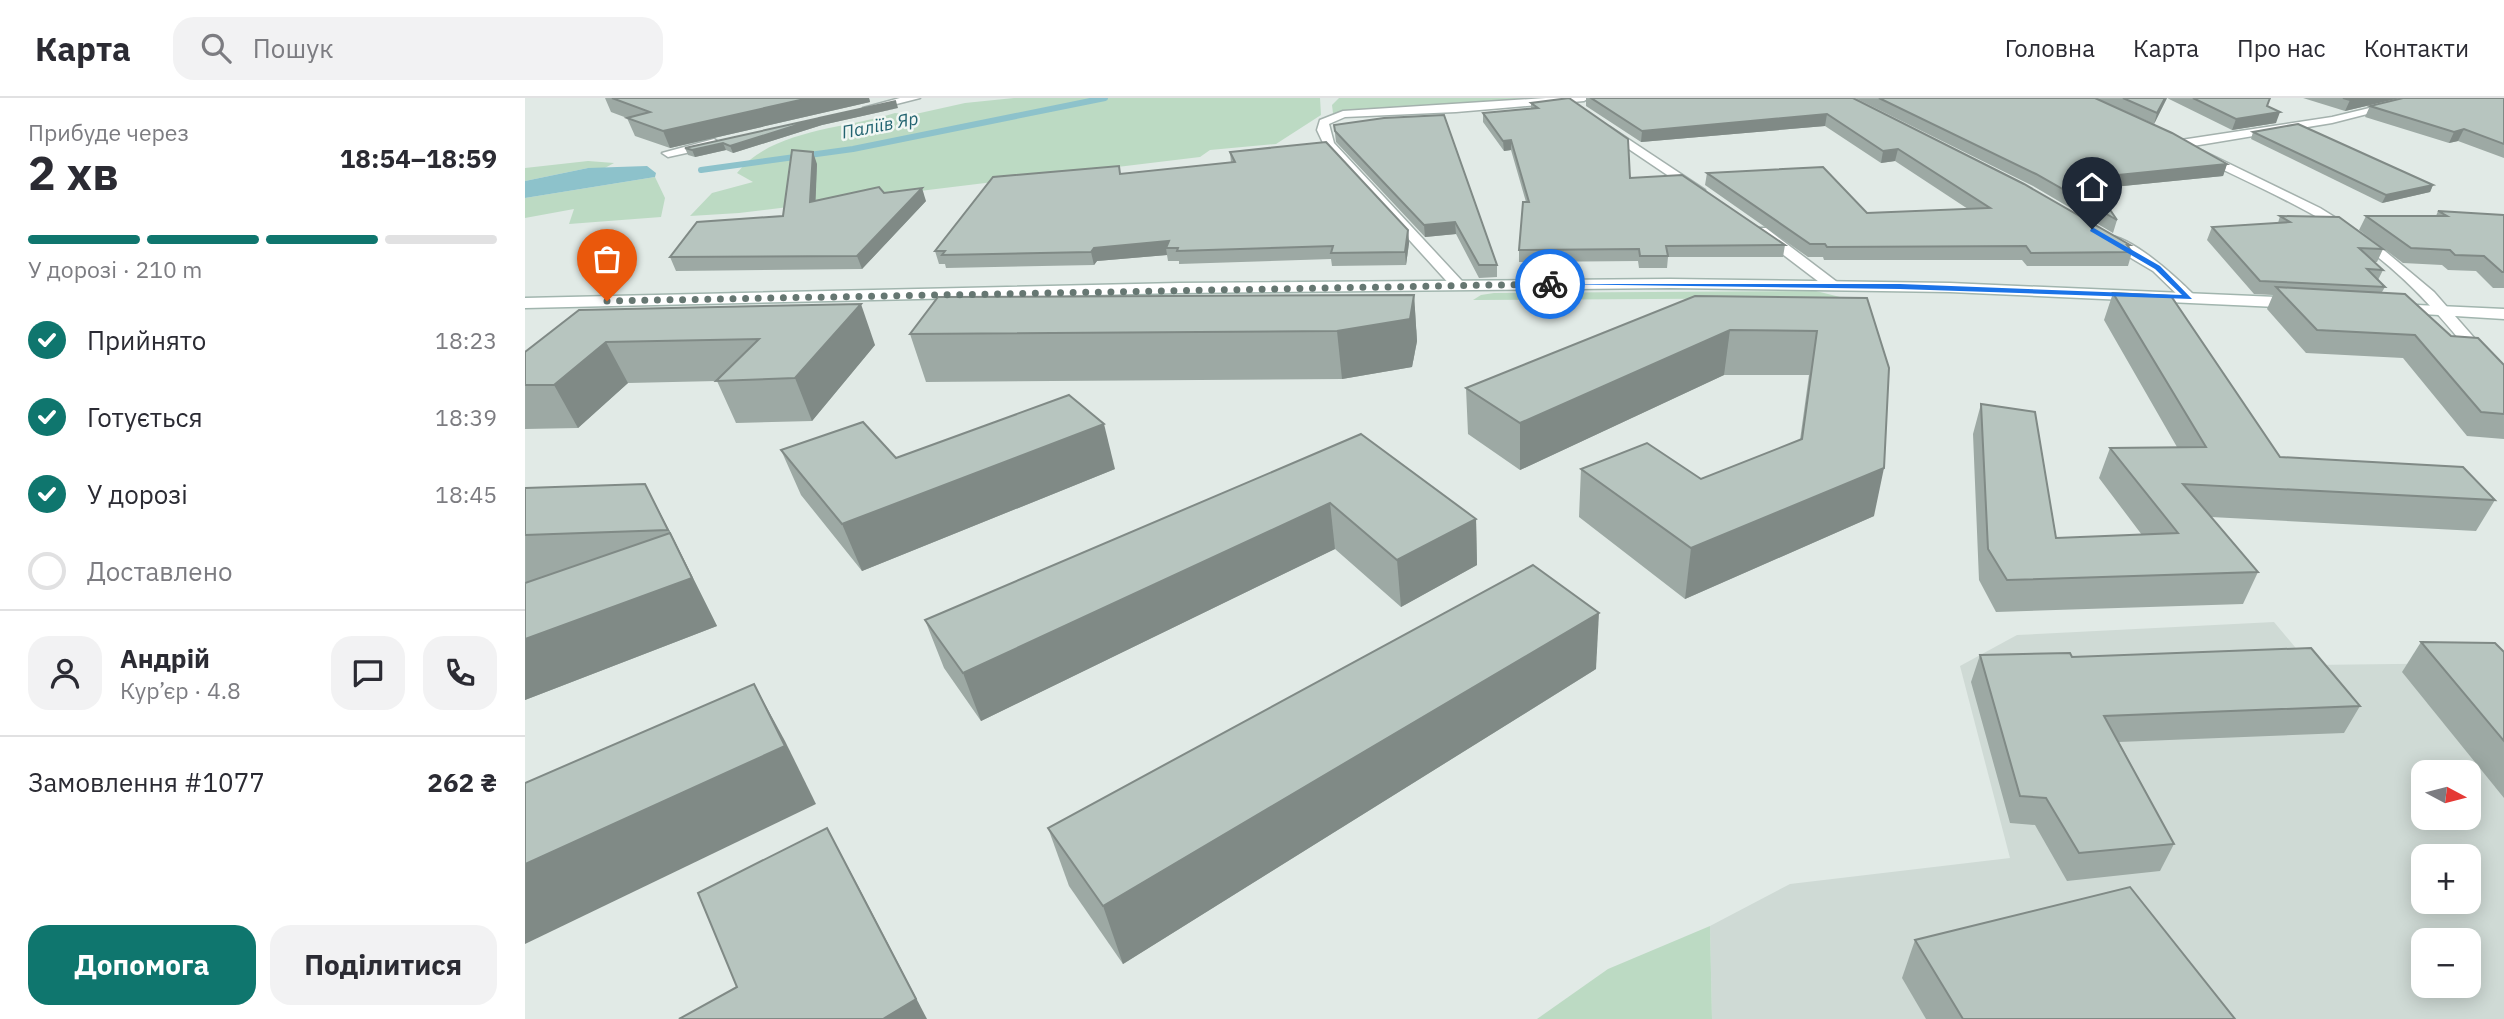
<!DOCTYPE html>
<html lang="uk">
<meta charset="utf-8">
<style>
:root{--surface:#fff;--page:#f2f2f3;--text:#2b2b33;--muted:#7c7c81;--line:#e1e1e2;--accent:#0f766e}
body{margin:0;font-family:"IBM Plex Sans",sans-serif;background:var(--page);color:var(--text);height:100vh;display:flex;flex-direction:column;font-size:26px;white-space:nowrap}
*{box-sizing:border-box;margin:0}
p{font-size:23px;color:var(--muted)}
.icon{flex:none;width:38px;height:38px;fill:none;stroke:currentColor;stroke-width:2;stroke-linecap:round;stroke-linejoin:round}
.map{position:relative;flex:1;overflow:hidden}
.sheet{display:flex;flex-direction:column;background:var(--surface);width:525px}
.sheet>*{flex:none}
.needle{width:46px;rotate:97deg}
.buttons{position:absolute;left:1886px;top:662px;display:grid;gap:14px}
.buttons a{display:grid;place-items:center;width:70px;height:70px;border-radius:14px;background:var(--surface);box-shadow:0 4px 18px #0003;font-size:35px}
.pin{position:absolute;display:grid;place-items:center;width:60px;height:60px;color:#fff;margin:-72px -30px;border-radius:50% 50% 50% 0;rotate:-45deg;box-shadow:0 0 7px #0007}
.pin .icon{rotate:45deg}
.courier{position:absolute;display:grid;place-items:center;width:70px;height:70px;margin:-35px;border:5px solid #1a73e8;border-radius:50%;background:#fff;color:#222;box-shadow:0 2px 9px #0007}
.head em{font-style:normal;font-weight:800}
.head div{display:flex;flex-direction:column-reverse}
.head{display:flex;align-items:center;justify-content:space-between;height:119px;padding:0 28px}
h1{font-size:46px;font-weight:800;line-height:52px}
.bar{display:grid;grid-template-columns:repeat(4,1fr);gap:10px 7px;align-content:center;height:84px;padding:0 28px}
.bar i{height:9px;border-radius:5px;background:var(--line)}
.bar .selected{background:var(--accent)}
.bar p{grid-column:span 4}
.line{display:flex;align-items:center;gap:18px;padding:0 28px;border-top:2px solid var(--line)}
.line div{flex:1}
.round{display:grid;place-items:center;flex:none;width:74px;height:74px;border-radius:21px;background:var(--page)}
ol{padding:0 28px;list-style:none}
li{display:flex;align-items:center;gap:21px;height:77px}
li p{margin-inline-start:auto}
li .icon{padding:7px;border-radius:50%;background:var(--accent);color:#fff;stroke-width:4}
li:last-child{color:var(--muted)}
li i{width:38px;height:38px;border:4px solid var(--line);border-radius:50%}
.primary-button{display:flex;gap:14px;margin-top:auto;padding:14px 28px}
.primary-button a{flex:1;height:80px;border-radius:21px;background:var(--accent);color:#fff;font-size:28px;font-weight:800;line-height:80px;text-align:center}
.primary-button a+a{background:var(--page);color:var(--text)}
header{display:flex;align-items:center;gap:42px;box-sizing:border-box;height:98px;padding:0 35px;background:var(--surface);border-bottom:2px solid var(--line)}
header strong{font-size:33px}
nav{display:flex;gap:38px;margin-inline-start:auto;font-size:24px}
.search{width:490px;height:63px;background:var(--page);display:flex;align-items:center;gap:18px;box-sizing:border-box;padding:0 24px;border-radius:21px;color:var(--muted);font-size:26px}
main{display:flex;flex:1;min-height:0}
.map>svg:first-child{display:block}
.built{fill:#cfdad5;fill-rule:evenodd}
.green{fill:#bcdac3}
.water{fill:#8dc2cb}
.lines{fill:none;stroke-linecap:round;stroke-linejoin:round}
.stream{stroke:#8dc2cb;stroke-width:6}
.minor-casing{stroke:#a4b1ad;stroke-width:3}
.secondary-casing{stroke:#a1b5ae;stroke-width:3}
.minor{fill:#fff;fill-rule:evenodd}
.secondary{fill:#fff;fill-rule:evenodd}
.wall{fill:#9da9a4}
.shaded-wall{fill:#808a86}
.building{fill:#b7c5bf;stroke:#808a86;stroke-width:2}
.route{fill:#1a73e8}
.done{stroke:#667772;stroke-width:7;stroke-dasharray:0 12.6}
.labels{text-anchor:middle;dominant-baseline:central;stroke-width:5;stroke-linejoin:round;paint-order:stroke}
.far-water-label{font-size:18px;font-style:italic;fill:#226370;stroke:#f1f7f4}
</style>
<header>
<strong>Карта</strong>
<div class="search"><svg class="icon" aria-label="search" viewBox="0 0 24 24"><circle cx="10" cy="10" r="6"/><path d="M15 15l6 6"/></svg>Пошук</div>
<nav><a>Головна</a><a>Карта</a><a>Про нас</a><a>Контакти</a></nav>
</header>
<main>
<section class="sheet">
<div class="head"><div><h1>2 хв</h1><p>Прибуде через</p></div><em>18:54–18:59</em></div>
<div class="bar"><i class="selected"></i><i class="selected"></i><i class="selected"></i><i></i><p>У дорозі · 210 m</p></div>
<ol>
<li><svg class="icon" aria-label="check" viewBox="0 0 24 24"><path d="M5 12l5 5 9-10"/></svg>Прийнято<p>18:23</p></li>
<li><svg class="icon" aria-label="check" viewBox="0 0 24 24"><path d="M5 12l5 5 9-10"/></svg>Готується<p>18:39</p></li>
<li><svg class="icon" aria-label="check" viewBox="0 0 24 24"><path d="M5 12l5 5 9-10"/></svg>У дорозі<p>18:45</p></li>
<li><i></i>Доставлено</li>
</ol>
<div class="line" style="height:126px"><a class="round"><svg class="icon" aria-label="person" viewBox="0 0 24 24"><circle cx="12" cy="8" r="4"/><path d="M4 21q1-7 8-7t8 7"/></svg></a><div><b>Андрій</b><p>Кур’єр · 4.8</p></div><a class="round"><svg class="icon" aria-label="chat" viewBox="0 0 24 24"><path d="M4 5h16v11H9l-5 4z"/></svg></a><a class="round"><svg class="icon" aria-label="phone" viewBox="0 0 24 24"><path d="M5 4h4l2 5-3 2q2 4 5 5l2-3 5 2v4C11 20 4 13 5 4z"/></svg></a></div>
<div class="line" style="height:91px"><div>Замовлення #1077</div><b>262 ₴</b></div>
<div class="primary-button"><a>Допомога</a><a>Поділитися</a></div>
</section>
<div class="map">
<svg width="1979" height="921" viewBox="0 0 1979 921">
<rect width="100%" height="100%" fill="#e1eae6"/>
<path class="built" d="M1749,524L1785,567L1956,565L1979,592V921H1187L1185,828L1265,786L1485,760L1435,568L1492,537ZM1899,674H1944V719H1899ZM1899,758H1944V803H1899ZM1899,842H1944V887H1899Z"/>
<g class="green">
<path d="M489,0H795L796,17L751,46L685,52L675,59L214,115L165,118L187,95L228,84L212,75C247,31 320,31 370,15L386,17L440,5Z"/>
<path d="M814,0H1018L808,15L807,7Z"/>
<path d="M63,63L89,65L78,71L63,70L0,83V70Z"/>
<path d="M130,79L140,100L136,119L44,126L49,111L0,120V100Z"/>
<path d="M1291,193L1319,200L948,202L956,197L969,195Z"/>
<path d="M1185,828L1187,921H1012L1083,871Z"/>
</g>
<path class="water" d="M122,68L131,75L130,79L0,100V83L63,70Z"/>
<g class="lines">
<path class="stream" d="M176,72L328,51L580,0"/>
<defs>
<g id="minor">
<path d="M375,0H395L344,13L338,10Z"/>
<path d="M1021,0H1064L1059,3L931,14L820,19L804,26L809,45L937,183V189H927L800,49L792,32L795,22L818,13Z"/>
<path d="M1886,0H1905L1807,25L1656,50L1650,46L1656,42L1807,19Z"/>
<path d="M1077,29H1085L1180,92L1169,95L1077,33Z"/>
<path d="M189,41L195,45L193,48L143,59L137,55Z"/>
<path d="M1678,53L1795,110L1848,143L1909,194L1979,274V290L1973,289C1939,247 1906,204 1865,169C1809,121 1739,92 1674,60L1672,57Z"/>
<path d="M1231,130H1241L1312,184V190H1302L1231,136Z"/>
<path d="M1579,138C1602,133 1653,181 1669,197V203H1659L1628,173L1579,144Z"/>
</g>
<g id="secondary">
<path d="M1145,181L1425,185L1772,200L1780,205L1772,210L1425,194L1145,190L654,195L0,210V200L654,185Z"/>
<path d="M1870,206L1979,211V221L1865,214L1862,211Z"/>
</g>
</defs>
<use href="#minor" class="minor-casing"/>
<use href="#secondary" class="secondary-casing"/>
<use href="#minor" class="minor"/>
<use href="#secondary" class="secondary"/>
</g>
<g class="wall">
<path d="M80,0H344L345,4L145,50L110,38L102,20L86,14Z"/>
<path d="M1061,0H1328L1605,147L1604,150L1607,154L1603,168H1502L1497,162H1299L1298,159H1283L1180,87L1182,75L1342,115L1443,111L1370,63L1356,65L1300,28L1116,44L1061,8Z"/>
<path d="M1330,0H1570L1702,66L1698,78L1588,89L1585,99L1580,103L1592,122L1588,135L1508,88Z"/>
<path d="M1570,0H1745L1742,8L1751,25L1707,32L1642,0L1629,26Z"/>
<path d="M1778,0H1875L1820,13Z"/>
<path d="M1979,0V60L1933,43L1924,45L1840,19L1845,8Z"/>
<path d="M1006,5L1105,80L1260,147L1258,159H1143L1142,170H1114L1113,163L994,164V152L1001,104L986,52L979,53L958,24V15L1006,11Z"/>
<path d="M373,10L297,27L208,55L201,52L170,59L163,57L160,50Z"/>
<path d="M859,20L972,167V179L954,180L931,136L900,139L811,44L809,27Z"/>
<path d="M1728,34L1908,87L1905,94L1857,105L1726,41Z"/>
<path d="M705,54L883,132L884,145L881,167L807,168L806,161L654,166V163H643L642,157L572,163L569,167L421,170L420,166H414L410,153L595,76L706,65Z"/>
<path d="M292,66L290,103L359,95L401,103L337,171L151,173L145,159L258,118Z"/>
<path d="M1913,113L1979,117V190H1968L1951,173L1923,172L1917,167L1878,165L1834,132L1841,118H1911Z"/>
<path d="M1755,118L1858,151L1852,164H1849L1858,172L1853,182L1860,189L1857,194L1926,238L1979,267V341L1942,338L1878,260L1781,255L1742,211L1748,197L1729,196L1682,142L1687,129L1753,125Z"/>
<path d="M1588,195L1755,359L1970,402L1951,433L1686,419L1733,474L1718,506L1471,514L1454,482L1448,336L1456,306L1531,440L1617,437L1574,380L1585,350L1652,349L1579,222Z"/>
<path d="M889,197L892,243L887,269L817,281L401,284L385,236Z"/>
<path d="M1342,200L1349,418L1160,501L1054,419L1056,371L1176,381L1275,342L1284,277H1199L995,372L943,336L941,290Z"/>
<path d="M54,212L350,247L287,323L211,325L192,283L103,285L53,330L0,331V254Z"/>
<path d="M836,336L951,421L952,467L876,509L810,451L456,623L419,570L400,522Z"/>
<path d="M256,352L371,360L590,371L337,473L276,397Z"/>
<path d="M120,386L145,434L192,528L0,602V390Z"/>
<path d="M1896,544L1979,554V700L1877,574Z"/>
<path d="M1455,557L1547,559L1835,608L1819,635L1594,644L1649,746L1635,773L1542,783L1510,727L1485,725L1446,584Z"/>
<path d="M1071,571L598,866L544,788L523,730Z"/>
<path d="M1390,842L1710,921H1401L1377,880Z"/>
</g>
<g class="shaded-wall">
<path d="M284,0H344L345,4L145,50L138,33Z"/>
<path d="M1640,0H1642L1629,26L1632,15Z"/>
<path d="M1834,0H1875L1820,13L1825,2Z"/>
<path d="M371,3L373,10L297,27L208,55L205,48L294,20Z"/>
<path d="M1755,14L1751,25L1707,32L1711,21Z"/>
<path d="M1302,16L1300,28L1116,44L1117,33Z"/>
<path d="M1939,31L1933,43L1924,45L1929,34Z"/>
<path d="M986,42V52L979,53L978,43Z"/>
<path d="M198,45L201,52L170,59L167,52Z"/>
<path d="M1373,51L1370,63L1356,65L1358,53Z"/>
<path d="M288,54L292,66L290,117L285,104Z"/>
<path d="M1702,66L1698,78L1588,89L1585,99L1571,109L1574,79Z"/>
<path d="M1908,87L1905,94L1857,105L1861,97Z"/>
<path d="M397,90L401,103L337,171L332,158Z"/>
<path d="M930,124L931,136L900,139L899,127Z"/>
<path d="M883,132L884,145L881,167L880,154Z"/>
<path d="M644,143L641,150L642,157L572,163L569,167L566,154L569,150Z"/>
<path d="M889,197L892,243L887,269L817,281L812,233Z"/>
<path d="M336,206L350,247L287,323L270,280Z"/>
<path d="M1205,232L1199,277L995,372V325Z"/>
<path d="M81,244L103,285L53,330L29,287Z"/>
<path d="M579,326L590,371L337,473L317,426Z"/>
<path d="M1359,370L1349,418L1160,501L1166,450Z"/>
<path d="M120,386L145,434L192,528L0,602V541L167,480Z"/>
<path d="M805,405L810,451L456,623L438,575Z"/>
<path d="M951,421L952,467L876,509L872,462Z"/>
<path d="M1074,515L1071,571L598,866L578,808Z"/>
<path d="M229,586L260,643L291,706L0,846V766Z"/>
<path d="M302,730L333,788L402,921H358Z"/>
</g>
<g class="building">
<path d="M87,0H284L138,33L102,20L125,14Z"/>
<path d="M1044,0L1103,41L1105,80L1157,77L1260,147L1141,148L1143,158H1115L1114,151L994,152L998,104H1004L986,42L978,43L958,15L1013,10L1006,5Z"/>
<path d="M1066,0H1328L1499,86L1605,147H1602L1607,154L1506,155L1501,148L1302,149L1300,146H1285L1182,75L1298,69L1342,115L1465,110L1373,51L1358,53L1302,16L1117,33Z"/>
<path d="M1354,0H1570L1647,35L1702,66L1574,79L1589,87L1575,97L1592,122L1511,76Z"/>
<path d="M1598,0H1640L1632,15Z"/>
<path d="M1668,0H1745L1742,8L1755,14L1711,21Z"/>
<path d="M1818,0H1834L1825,2Z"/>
<path d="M1878,0H1979V46L1939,31L1929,34L1845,8Z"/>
<path d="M371,3L294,20L205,48L198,45L167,52L160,50Z"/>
<path d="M919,17L972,167H954L930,124L899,127L810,33L809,27L859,20Z"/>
<path d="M1773,26L1908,87L1861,97L1728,34Z"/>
<path d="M801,44L883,132L880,154L806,155L808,148L652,153L653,150H641L644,143L569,150L566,154L417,157L420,153H410L468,79L594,68L595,76L710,64L705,54Z"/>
<path d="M267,52L288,54L285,104L354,89L359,95L397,90L332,158L145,159L172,124L258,118Z"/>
<path d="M1913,113L1979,117V174H1977L1959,158L1930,157L1925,152L1886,150L1841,118H1922Z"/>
<path d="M1755,118L1814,119L1858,151L1834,150L1858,172L1842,171L1860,189L1735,183L1687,129L1765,124Z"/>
<path d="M1751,189L1880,196L1926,238L1953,240L1979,267V316L1956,314L1890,237L1792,232Z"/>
<path d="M1588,195L1646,198L1755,359L1938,369L1970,402L1658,386L1733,474L1482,482L1463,451L1456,306L1510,314L1531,440L1653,435L1585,350L1681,349Z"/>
<path d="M889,197L885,221L812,233L385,236L413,199Z"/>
<path d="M1170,198L1342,200L1364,270L1359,370L1166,450L1056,371L1122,345L1176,381L1277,341L1292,233L1205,232L995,325L941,290Z"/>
<path d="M336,206L270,280L191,283L234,241L81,244L29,287H0V254L54,212Z"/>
<path d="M544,297L579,326L317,426L256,352L338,324L371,360Z"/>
<path d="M836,336L951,421L872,462L805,405L438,575L400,522Z"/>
<path d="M120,386L143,432L0,437V390Z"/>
<path d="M145,435L167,480L0,541V485Z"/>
<path d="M1008,467L1074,515L578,808L523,730Z"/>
<path d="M1896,544L1970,545L1979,554V643Z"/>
<path d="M1786,550L1835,608L1579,618L1649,746L1554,755L1521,700L1495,698L1455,557L1545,555L1547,559Z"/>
<path d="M229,586L260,648L0,766V685Z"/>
<path d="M302,730L391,901L358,921H154L212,889L173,795Z"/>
<path d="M1605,789L1710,921H1438L1390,842Z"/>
</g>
<path class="route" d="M1567,129L1635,168L1667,201L1375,191L1021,186H1375L1657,197L1630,171L1565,133Z"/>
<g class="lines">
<path class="done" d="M82,203L1025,186"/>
</g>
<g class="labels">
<g class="far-water-label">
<text transform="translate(355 27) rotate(-11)">Паліїв Яр</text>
</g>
</g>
</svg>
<div class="buttons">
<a><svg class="needle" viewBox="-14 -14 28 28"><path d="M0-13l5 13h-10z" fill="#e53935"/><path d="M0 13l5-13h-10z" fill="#7c7c81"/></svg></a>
<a>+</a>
<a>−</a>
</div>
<div class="pin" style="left:82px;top:203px;background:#ea580c"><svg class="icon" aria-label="bag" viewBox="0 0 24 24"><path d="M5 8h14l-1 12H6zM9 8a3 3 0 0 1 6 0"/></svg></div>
<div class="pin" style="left:1567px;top:131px;background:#1f2937"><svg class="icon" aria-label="home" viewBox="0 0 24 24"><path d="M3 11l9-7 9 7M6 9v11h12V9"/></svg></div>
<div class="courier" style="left:1025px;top:186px"><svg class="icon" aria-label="bike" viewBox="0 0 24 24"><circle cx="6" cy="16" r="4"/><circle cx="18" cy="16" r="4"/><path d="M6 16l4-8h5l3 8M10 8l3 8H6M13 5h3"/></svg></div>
</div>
</main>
